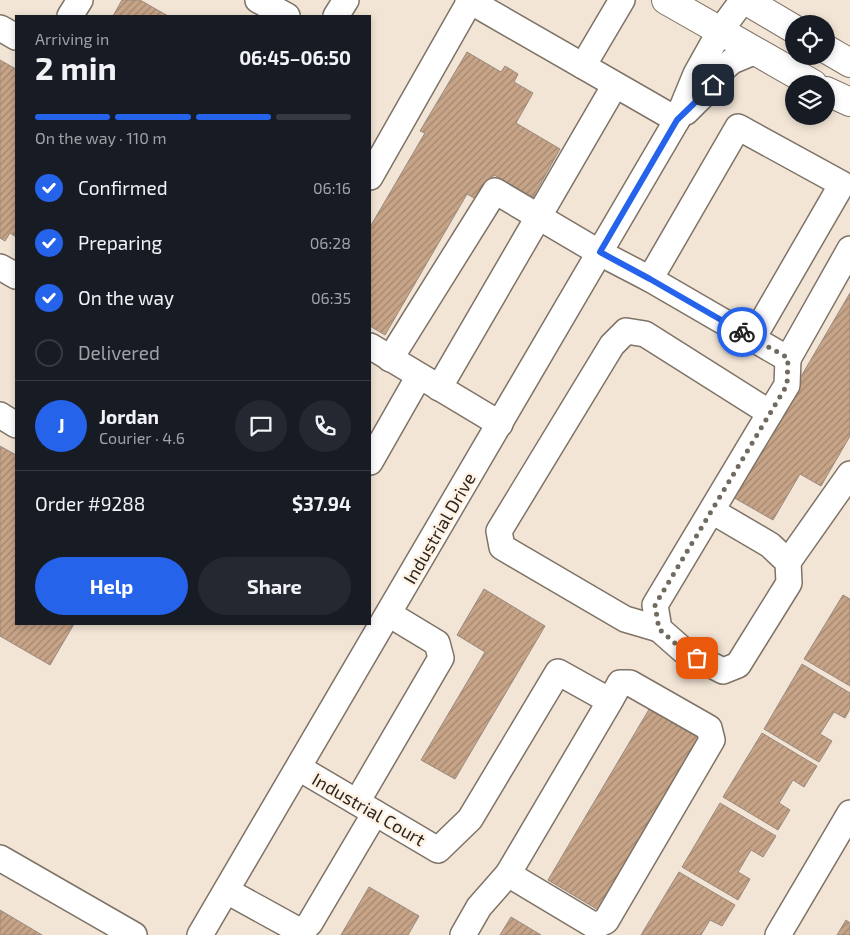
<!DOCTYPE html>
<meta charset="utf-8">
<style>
:root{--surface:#171b24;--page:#242831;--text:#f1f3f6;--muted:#9ea1a6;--line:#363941;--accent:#2563eb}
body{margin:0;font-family:"Exo 2",sans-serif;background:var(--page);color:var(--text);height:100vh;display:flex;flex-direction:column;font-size:19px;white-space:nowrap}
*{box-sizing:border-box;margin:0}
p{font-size:16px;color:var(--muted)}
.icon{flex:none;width:28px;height:28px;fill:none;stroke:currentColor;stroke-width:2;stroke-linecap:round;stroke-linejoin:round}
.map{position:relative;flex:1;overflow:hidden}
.side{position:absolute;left:15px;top:15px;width:356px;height:610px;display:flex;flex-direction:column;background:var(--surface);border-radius:0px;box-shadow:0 2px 8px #0003}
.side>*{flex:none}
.controls{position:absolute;left:785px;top:15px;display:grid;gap:10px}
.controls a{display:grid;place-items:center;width:50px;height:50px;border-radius:50%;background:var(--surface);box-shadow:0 2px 8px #0003;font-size:25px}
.pin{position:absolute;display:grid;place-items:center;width:42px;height:42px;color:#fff;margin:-21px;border-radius:10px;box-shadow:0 2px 8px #0006}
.courier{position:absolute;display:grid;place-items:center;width:50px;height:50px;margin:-25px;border:4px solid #2563eb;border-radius:50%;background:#fff;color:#222;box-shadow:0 1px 6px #0007}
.summary em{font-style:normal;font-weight:700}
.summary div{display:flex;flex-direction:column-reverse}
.summary{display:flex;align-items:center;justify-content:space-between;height:85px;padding:0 20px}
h1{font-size:32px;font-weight:700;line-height:38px}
.bar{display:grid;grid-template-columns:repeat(4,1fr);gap:8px 5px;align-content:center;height:60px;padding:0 20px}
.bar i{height:6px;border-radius:4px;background:var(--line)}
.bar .selected{background:var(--accent)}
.bar p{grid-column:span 4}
.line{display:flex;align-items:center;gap:12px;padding:0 20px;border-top:1px solid var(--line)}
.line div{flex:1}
.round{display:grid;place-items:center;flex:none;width:52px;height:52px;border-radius:26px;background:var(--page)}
ol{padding:0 20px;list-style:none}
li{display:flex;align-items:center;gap:15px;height:55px}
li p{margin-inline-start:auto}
li .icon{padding:5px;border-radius:50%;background:var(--accent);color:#fff;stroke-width:4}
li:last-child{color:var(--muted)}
li i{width:28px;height:28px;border:2px solid var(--line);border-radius:50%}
.primary-button{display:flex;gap:10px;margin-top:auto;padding:10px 20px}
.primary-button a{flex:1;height:58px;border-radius:30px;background:var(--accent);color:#fff;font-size:20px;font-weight:700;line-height:58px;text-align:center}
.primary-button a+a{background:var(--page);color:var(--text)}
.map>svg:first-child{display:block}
.building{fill:url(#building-hatch);stroke:#998b80}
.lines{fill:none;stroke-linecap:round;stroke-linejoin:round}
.minor-casing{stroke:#7e7366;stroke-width:28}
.highway-casing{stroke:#7e7366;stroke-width:30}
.minor{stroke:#fff;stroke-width:25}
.highway{stroke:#fff;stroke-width:28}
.done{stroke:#716a61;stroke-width:5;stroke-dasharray:0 9}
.route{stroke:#2563eb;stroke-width:6}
.labels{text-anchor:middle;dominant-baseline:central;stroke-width:5;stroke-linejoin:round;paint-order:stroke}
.street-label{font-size:18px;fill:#2c2722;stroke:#fff2e3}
</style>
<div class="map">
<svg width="850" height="935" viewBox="0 0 850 935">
<defs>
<pattern id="building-hatch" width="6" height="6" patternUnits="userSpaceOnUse" patternTransform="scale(1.25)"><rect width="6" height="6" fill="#c7a487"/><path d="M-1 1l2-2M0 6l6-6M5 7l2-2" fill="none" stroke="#a2866e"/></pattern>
</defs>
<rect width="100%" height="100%" fill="#f2e5d6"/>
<g class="building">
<path d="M122,0H140L168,16H113Z"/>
<path d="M467,52L501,72L505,66L518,74L514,82L533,93L516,123L560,149L533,197L494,175L479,201L467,194L385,335L370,326V227L425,133L420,131Z"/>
<path d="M0,60L16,69V237L10,233L5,241L0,238Z"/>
<path d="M850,293V436L821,486L800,474L773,520L731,496Z"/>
<path d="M0,446L16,455V624H74L50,665L0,636Z"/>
<path d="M484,589L545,626L455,779L421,760L485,652L457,635Z"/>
<path d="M843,595L850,599V686L804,659Z"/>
<path d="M802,664L850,693V709L845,718L834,712L820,734L832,741L819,762L764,729Z"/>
<path d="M651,706L703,737L600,911L548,880Z"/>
<path d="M762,733L817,766L804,787L793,780L779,803L790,810L778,830L723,797Z"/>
<path d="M720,803L776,836L763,857L751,850L738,872L750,879L738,900L682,867Z"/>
<path d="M679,872L735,905L722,926L710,920L701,935H641Z"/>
<path d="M369,887L419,916L408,935H341Z"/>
<path d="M0,910L42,935H0Z"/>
<path d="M511,917L541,935H500Z"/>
<path d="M846,920L850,923V935H837Z"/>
</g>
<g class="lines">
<defs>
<g id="minor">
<path d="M258,0L287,16"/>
<path d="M470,1L677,120"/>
<path d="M70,16L80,0"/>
<path d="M336,16L346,0"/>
<path d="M0,28L16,37"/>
<path d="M583,66L622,0"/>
<path d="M686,112L713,85L723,69L732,61L756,51"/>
<path d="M370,177L470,1L468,0"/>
<path d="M0,267L16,276"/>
<path d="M650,279L738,127L842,184L753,338"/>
<path d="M370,346L500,424"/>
<path d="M390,359L495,191L600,253L650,279L788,359L850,249"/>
<path d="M439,388L615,85"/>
<path d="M0,415L16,425"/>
<path d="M370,462L419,376"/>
<path d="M712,511L770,545L788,562L789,583L738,665L723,671L684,651L659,629L655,605L770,413L787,385L788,359"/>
<path d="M788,562L850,474"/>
<path d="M659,629L625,619L502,547L499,531L612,345L626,331L645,334L770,413"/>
<path d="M299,768L438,850L470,819L558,672L610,701L620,683H630L709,728L712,740L606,921L595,926L508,874L610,701"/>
<path d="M357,802L441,658L437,643L389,614"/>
<path d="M0,858L134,935"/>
<path d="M227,891L296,929H304L310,923L375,813"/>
<path d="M200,935L677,120L696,74L720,31L743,0"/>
<path d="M463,935L479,907L508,874"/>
<path d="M778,935L850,813"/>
</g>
<g id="highway">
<path d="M666,0L813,84"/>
<path d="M745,0L794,29"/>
<path d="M826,49L850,63"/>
<path d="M826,91L850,102"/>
</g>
</defs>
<use href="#minor" class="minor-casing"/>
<use href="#highway" class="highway-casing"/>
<use href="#minor" class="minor"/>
<use href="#highway" class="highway"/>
</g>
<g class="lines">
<path class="done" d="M697,658L684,651L659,629L655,605L787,385L788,358L742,332"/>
<path class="route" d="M713,85L677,120L600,252L650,279L742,332"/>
</g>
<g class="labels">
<g class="street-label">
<text transform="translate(439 528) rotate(-60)">Industrial Drive</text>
<text transform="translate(369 809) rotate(30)">Industrial Court</text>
</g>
</g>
</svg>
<div class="controls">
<a><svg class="icon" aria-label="locate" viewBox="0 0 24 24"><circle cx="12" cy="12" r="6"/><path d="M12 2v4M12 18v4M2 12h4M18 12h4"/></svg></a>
<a><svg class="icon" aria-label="layers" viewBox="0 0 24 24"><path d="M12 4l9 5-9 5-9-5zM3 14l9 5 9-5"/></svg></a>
</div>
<div class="pin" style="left:697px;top:658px;background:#ea580c"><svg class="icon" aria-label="bag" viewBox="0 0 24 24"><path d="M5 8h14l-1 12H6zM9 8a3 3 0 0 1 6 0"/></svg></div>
<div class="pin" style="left:713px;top:85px;background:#1f2937"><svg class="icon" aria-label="home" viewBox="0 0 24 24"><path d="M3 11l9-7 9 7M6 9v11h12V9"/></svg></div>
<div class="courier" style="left:742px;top:332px"><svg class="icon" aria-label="bike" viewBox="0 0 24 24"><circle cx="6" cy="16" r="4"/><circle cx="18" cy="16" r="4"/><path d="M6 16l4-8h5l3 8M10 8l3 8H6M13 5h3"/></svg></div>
<section class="side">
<div class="summary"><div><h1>2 min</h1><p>Arriving in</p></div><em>06:45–06:50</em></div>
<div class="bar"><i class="selected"></i><i class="selected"></i><i class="selected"></i><i></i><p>On the way · 110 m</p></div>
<ol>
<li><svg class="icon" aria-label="check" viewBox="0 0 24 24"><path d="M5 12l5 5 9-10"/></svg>Confirmed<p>06:16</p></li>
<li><svg class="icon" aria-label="check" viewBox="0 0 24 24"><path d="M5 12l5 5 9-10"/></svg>Preparing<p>06:28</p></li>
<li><svg class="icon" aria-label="check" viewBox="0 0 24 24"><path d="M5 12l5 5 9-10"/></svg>On the way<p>06:35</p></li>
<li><i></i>Delivered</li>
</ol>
<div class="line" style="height:90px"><b class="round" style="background:var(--accent);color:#fff">J</b><div><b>Jordan</b><p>Courier · 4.6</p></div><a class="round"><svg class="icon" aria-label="chat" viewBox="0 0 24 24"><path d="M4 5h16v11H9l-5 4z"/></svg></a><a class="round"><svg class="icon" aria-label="phone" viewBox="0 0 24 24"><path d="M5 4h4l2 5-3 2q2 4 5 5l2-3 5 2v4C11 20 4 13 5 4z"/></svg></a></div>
<div class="line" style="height:65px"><div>Order #9288</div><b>$37.94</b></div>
<div class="primary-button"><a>Help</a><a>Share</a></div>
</section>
</div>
